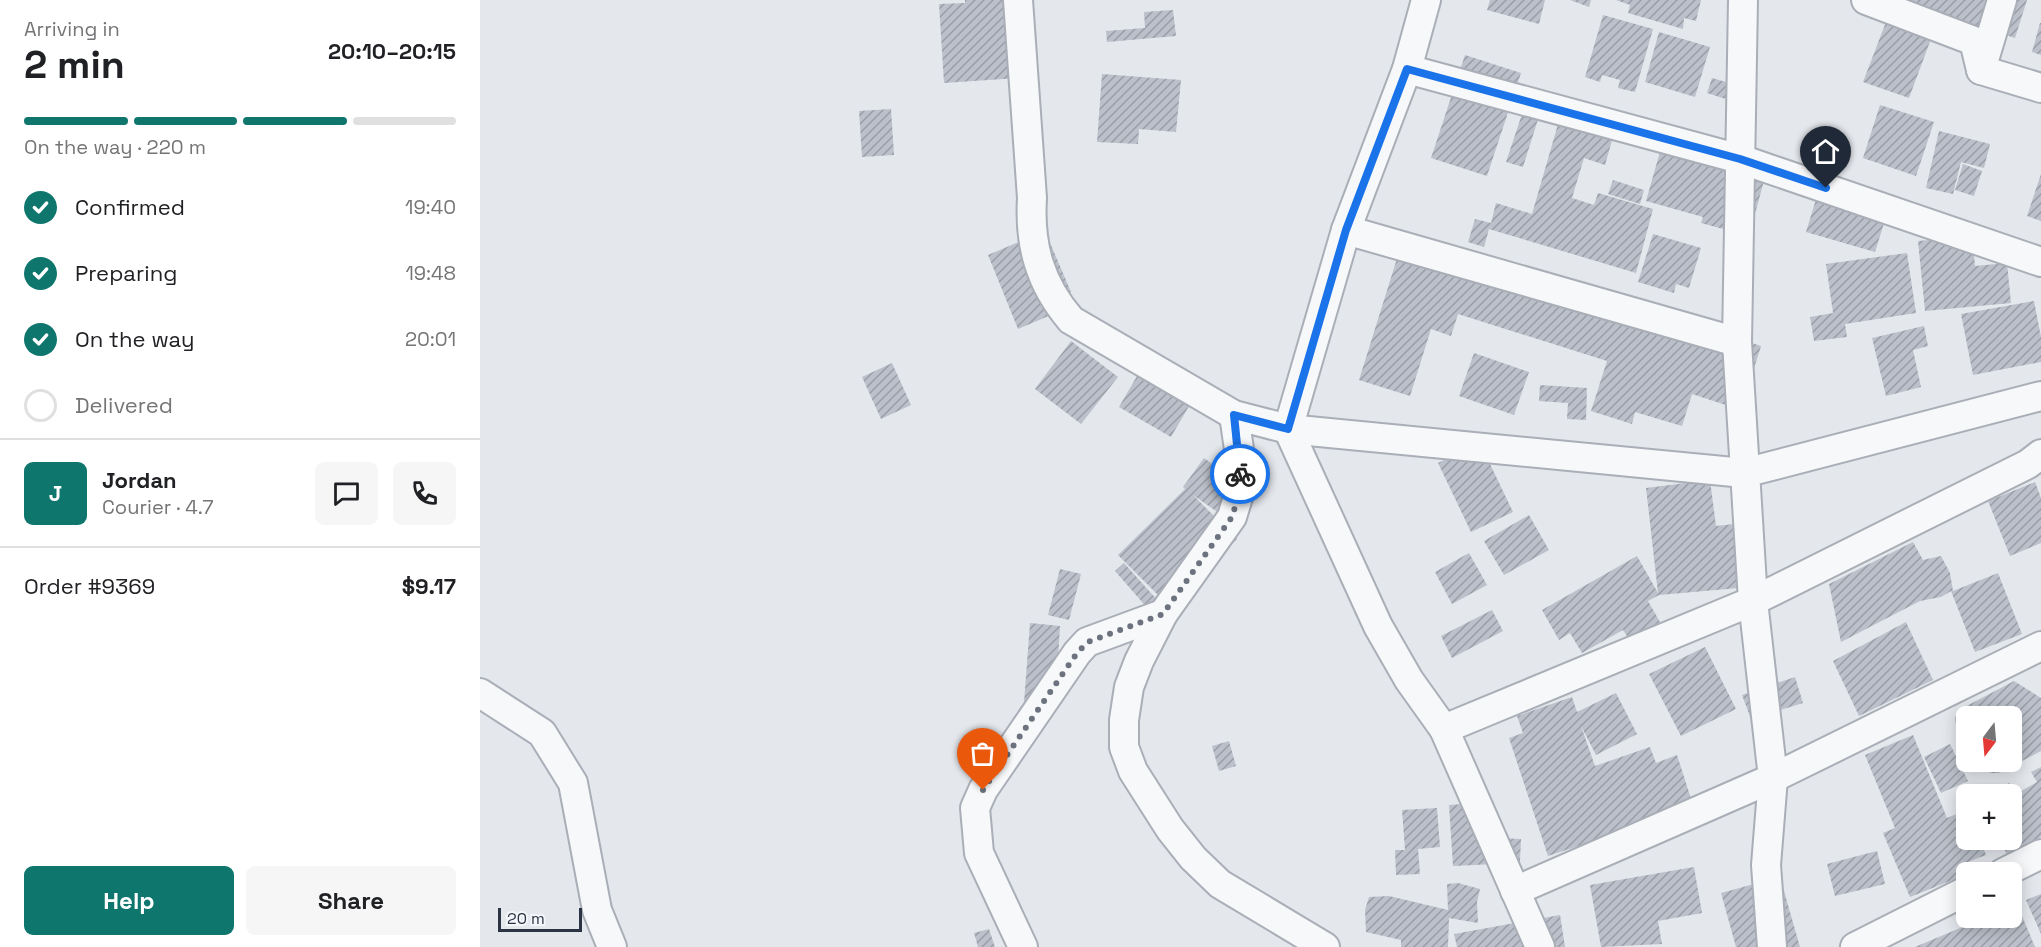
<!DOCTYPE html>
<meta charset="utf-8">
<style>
:root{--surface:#fff;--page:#f6f6f6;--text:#202124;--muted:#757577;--line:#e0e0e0;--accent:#0f766e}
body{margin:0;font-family:"Space Grotesk",sans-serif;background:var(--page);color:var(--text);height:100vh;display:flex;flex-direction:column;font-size:22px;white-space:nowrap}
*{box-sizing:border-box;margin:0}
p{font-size:20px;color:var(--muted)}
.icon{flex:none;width:33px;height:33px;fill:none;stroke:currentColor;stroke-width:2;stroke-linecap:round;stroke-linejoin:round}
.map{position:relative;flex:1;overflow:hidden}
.side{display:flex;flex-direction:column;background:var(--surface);width:480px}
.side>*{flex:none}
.needle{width:39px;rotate:196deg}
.buttons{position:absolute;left:1476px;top:706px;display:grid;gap:12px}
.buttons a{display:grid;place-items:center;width:66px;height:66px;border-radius:9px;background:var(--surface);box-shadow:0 3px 15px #0003;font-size:30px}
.scale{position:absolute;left:18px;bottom:15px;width:84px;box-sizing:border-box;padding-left:6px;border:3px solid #2b3445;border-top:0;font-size:16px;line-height:21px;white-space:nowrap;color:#2b3445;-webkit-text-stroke:4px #f4f6f9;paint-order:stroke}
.pin{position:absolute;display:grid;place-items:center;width:51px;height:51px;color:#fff;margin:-62px -26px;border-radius:50% 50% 50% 0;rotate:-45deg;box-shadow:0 0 6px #0007}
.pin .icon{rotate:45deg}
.courier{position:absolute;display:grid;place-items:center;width:60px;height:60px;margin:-30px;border:4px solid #1a73e8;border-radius:50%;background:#fff;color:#222;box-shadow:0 2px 8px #0007}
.headline em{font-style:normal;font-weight:600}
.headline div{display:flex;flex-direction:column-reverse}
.headline{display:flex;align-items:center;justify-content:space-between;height:102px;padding:0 24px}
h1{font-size:39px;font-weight:600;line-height:45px}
.bar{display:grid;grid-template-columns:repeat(4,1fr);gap:9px 6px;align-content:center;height:72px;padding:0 24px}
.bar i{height:8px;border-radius:4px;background:var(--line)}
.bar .current{background:var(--accent)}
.bar p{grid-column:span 4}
.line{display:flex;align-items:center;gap:15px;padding:0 24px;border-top:2px solid var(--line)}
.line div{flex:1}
.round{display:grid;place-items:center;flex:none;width:63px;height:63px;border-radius:9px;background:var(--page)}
ol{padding:0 24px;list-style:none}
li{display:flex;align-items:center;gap:18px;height:66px}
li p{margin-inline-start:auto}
li .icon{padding:6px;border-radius:50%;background:var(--accent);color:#fff;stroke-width:4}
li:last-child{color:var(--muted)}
li i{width:33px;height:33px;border:3px solid var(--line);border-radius:50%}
.cta{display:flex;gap:12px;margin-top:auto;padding:12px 24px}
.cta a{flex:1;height:69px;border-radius:9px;background:var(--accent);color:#fff;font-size:24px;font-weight:600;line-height:69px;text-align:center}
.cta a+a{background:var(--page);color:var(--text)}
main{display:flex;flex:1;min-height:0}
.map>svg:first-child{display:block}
.building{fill:url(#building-hatch)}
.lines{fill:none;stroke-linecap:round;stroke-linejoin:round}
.minor-casing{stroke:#a9aeb7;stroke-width:32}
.minor{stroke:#f7f8fa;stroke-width:28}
.done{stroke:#6c737f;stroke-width:6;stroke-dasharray:0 10.8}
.route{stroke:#1a73e8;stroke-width:8}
</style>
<main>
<section class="side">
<div class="headline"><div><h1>2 min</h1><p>Arriving in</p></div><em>20:10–20:15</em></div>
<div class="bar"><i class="current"></i><i class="current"></i><i class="current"></i><i></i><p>On the way · 220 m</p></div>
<ol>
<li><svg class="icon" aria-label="check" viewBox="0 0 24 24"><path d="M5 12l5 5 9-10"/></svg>Confirmed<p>19:40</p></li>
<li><svg class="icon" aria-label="check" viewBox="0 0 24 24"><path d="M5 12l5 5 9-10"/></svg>Preparing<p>19:48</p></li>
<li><svg class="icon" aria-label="check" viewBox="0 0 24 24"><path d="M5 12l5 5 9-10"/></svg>On the way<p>20:01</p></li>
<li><i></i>Delivered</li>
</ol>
<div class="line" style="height:108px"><b class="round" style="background:var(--accent);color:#fff">J</b><div><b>Jordan</b><p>Courier · 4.7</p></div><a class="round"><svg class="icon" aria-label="chat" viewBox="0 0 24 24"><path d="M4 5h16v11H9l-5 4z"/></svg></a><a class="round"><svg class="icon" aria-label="phone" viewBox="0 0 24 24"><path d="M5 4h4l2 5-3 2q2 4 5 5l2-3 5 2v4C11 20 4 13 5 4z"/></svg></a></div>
<div class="line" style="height:78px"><div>Order #9369</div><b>$9.17</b></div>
<div class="cta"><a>Help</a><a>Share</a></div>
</section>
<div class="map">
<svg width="1561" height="947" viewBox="0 0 1561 947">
<defs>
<pattern id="building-hatch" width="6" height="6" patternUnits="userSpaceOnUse" patternTransform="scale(1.5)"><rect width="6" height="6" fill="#bbc0ca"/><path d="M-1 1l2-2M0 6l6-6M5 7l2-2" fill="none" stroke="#989da6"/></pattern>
</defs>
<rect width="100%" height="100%" fill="#e4e7ec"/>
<g class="building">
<path d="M485,0H549L555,77L464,83L459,4L485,3Z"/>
<path d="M1010,0H1065L1059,24L1007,10Z"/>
<path d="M1090,0H1111L1109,7Z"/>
<path d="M1136,0H1221L1216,21L1204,18L1203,29L1148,13L1150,5Z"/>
<path d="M1420,0H1547L1535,38Z"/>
<path d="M693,10L696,36L627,42L626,31L665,28L664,12Z"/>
<path d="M1123,15L1173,29L1155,92L1138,88L1140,80L1122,75L1120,82L1105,77Z"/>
<path d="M1406,22L1451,39L1429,98L1383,82Z"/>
<path d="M1560,23H1561V55L1552,52Z"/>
<path d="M1179,32L1230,47L1215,97L1165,82Z"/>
<path d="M985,55L1041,73L1007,176L951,158Z"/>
<path d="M622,74L701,80L696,132L659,129L658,144L617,142Z"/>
<path d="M1232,78L1260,86L1255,102L1227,93Z"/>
<path d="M1085,100L1139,116L1125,165L1104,158L1092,198L1114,205L1118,193L1173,209L1156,273L1009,229L1004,247L988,242L995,219L1011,223L1016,203L1052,214Z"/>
<path d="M1045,105L1061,110L1043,167L1026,162Z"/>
<path d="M1400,105L1454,122L1436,176L1383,158Z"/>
<path d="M411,109L414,155L382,157L379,111Z"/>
<path d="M1187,127L1291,155L1269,236L1221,223L1223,217L1166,201Z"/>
<path d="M1459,131L1510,144L1504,168L1481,162L1473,194L1446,188Z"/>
<path d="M1483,164L1502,171L1494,196L1475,190Z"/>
<path d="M1561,174V221L1547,216Z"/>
<path d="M1133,180L1164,190L1160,204L1128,194Z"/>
<path d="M1341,183L1410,204L1395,252L1326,232Z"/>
<path d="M565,231L591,292L579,297L585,309L538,329L508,255Z"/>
<path d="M925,233L1281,346L1261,410L1212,394L1202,426L1155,412L1152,424L1111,411L1127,361L978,314L971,336L951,329L930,396L879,380Z"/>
<path d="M1173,234L1221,248L1209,288L1196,284L1194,293L1158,282Z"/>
<path d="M1492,236L1495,266L1527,263L1531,303L1445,311L1438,241Z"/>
<path d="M1427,253L1436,313L1365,324L1367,337L1334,341L1330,317L1353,313L1346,264Z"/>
<path d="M1554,301L1561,337V362L1493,375L1481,314Z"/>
<path d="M1444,326L1448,346L1433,350L1441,387L1406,396L1392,338Z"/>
<path d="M591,341L638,377L601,424L555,389Z"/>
<path d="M994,353L1049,372L1034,415L979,396Z"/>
<path d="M667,359L719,389L691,437L639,407Z"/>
<path d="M412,363L431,405L401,419L382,377Z"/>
<path d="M1060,385L1107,388L1106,420L1087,419L1088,403L1059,401Z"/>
<path d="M1000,443L1033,512L991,532L958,463Z"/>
<path d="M724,458L767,489L746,518L713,495L757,539L689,606L638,555L705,489L703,487Z"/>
<path d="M1230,480L1236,526L1263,523L1270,587L1179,595L1168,601L1180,622L1149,639L1143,630L1102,653L1090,633L1079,640L1062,610L1157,556L1178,593L1166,488Z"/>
<path d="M1555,482L1561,498V543L1530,556L1508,501Z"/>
<path d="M1049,515L1069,550L1024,575L1004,541Z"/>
<path d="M1433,542L1443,560L1461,556L1470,573L1473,591L1518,573L1542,634L1495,652L1471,591L1461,597L1440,601L1361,642L1349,584Z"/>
<path d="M989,553L1007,585L972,604L955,572Z"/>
<path d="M644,563L679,602L669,610L635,571Z"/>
<path d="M580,569L601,574L589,620L568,615Z"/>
<path d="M1012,610L1023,631L972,658L961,636Z"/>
<path d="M1426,622L1453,680L1379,716L1353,661Z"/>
<path d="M550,623L580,626L575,705L544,703Z"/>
<path d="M1225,647L1256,709L1201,736L1169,674Z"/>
<path d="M1315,677L1323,703L1271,719L1262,695Z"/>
<path d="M1534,681L1561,698V751L1519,773H1510L1504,762H1532V717H1486V746L1478,740L1475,717L1481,709Z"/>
<path d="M1136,693L1157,734L1116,755L1101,726L1115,766L1170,747L1176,763L1197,755L1214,808L1068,856L1029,738L1043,733L1037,716L1092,697L1097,712Z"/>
<path d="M1433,735L1467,818L1486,810V840H1500L1506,855L1485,863L1490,873L1430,897L1403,833L1415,828L1385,755Z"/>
<path d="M749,741L756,766L739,771L732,746Z"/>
<path d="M1470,744L1488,781L1461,793L1444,757Z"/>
<path d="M1561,767V837L1528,856L1519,840H1532V795H1507L1529,783L1536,794L1557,782L1551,772Z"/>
<path d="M1013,802L1015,849L1016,838L1041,839L1039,882L1014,881L1015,864L973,866L969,805Z"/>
<path d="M957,808L960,847L938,849L940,874L916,875L915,850H925L922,810Z"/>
<path d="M1397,851L1405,884L1355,896L1347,864Z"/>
<path d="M1214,867L1222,913L1178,921L1182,944L1121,947L1110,885Z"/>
<path d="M1300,877L1320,947H1256L1241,893Z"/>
<path d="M978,883L1000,889L997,902L998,923L969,918L968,947H921V940L886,932L885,910L889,897L909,896L968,910L967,884Z"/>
<path d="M1561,894V934L1546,900Z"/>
<path d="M1537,904L1555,947H1435L1504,918H1532V906Z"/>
<path d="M1080,915L1085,947H977L974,934Z"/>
<path d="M509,929L515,947H498L494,933Z"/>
</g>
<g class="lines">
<defs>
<g id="minor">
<path d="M538,0L552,198C549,245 560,284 591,320L754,415L808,429L1264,473L1561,396"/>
<path d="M946,0L927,69L866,230L808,429L898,626L929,680L964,729L1273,601L1548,464L1561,454"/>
<path d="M1263,0L1257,342L1273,601L1293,778L1286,865L1292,947"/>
<path d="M1386,0L1494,41L1501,70L1561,88"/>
<path d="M927,69L1260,159L1561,262"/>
<path d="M1501,70L1522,0"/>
<path d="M866,230L1257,342"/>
<path d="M754,415L761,463L759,494L752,517L683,614L659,661L649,687L644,720V747L653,771L690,829L713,858L740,884L845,947"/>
<path d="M0,693L62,733L93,783L117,910L132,947"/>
<path d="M964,729L1060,947"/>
<path d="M1523,873L1561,854"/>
<path d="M1035,891L1293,778L1561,646"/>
<path d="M543,947L499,853L495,808L503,790L597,653L607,642L683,614"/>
<path d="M1375,947L1486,891"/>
</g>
</defs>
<use href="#minor" class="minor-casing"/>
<use href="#minor" class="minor"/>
</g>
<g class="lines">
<path class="done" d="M503,790L597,653L608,642L683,614L752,517L759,494L760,474"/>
<path class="route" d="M760,474L754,415L808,429L866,230L927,69L1260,159L1346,188"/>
</g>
</svg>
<div class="buttons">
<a><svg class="needle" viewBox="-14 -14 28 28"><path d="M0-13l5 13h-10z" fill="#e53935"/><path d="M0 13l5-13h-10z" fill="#757577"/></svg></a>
<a>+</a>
<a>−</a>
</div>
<div class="scale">20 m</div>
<div class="pin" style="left:503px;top:790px;background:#ea580c"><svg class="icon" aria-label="bag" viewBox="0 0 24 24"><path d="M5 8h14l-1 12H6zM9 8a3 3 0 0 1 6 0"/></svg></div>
<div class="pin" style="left:1346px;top:188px;background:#1f2937"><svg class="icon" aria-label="home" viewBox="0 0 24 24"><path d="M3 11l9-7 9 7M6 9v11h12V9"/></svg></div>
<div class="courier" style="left:760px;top:474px"><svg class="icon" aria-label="bike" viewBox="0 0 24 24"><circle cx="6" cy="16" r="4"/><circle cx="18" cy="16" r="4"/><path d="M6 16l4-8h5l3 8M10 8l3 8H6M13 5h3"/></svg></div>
</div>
</main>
